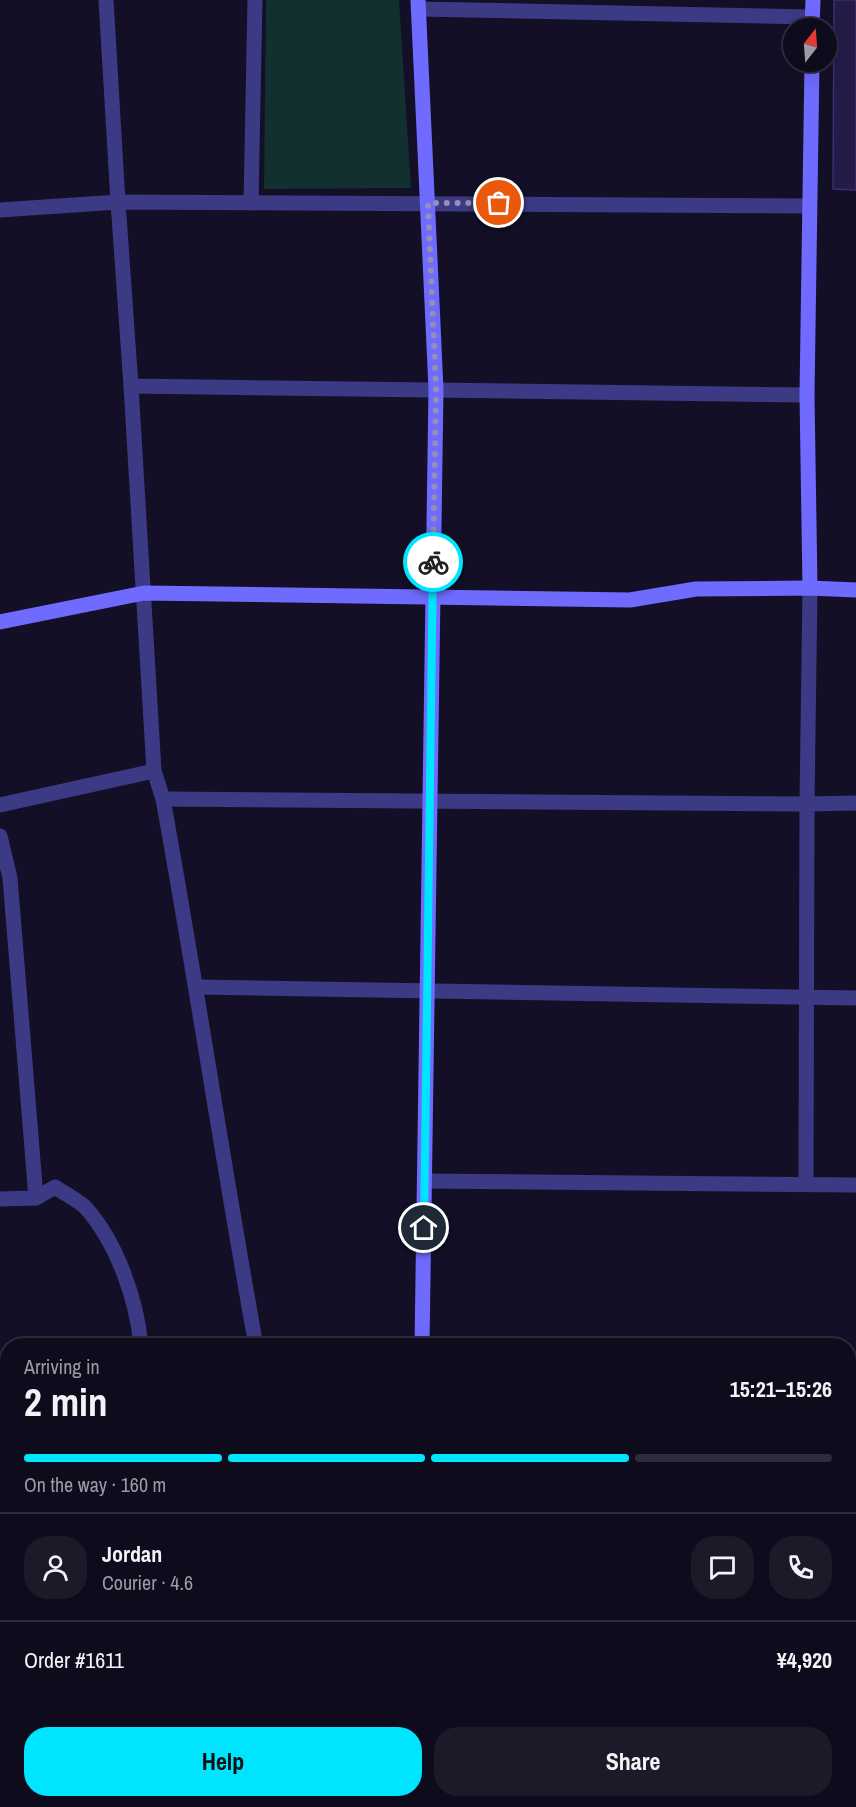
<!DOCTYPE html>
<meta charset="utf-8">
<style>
:root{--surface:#0e0b1c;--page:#1c1929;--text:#f1f3f6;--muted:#9b9ba3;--line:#2e2b3b;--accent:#00e5ff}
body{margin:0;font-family:"Archivo Narrow",sans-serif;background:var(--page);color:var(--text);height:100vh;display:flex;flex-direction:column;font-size:22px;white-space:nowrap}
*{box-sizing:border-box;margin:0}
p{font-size:20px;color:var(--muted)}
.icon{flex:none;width:33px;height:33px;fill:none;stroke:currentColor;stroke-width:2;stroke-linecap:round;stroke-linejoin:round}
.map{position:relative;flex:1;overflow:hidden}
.side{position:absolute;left:0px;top:1338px;width:856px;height:470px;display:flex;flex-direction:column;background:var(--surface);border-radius:24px 24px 0 0;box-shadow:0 6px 24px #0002,0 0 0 2px var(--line)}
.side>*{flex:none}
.needle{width:39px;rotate:17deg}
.fabs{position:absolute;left:783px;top:18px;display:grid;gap:12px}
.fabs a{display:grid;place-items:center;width:54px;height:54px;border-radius:50%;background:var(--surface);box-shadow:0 6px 24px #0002,0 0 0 2px var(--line);font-size:30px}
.pin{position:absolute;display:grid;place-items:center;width:51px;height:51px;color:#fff;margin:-26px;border:3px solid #fff;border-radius:50%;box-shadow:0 2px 6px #0007}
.courier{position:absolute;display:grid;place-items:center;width:60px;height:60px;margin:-30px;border:4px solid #00e5ff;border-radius:50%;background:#fff;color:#222;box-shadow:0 2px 8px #0007}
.head em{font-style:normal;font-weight:700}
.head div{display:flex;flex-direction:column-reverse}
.head{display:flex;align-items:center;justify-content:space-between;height:102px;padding:0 24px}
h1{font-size:39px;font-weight:700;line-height:45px}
.bar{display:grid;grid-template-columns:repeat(4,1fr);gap:9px 6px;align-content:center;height:72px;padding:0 24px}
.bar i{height:8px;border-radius:4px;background:var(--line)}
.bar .current{background:var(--accent)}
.bar p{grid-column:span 4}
.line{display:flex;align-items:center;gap:15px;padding:0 24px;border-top:2px solid var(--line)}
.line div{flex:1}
.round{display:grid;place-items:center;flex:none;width:63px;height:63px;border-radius:24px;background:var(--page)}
.action{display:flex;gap:12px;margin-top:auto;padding:12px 24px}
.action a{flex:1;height:69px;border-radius:24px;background:var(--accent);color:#111;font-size:24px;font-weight:700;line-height:69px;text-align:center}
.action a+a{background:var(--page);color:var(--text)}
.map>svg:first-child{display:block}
.green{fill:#12302f}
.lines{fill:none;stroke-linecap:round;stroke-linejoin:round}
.canal{stroke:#0c2248;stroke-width:28}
.building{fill:#241b47;stroke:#3b2d73;stroke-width:1.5}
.lane{stroke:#3d3a85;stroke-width:15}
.street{stroke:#3d3a85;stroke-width:15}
.secondary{stroke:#6f6bff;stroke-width:15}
.done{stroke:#948fb3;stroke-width:6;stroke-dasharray:0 10.8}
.route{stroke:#00e5ff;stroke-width:8}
</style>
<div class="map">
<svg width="856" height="1807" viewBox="0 0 856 1807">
<rect width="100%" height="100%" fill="#130f26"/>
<path class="green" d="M266,0H399L411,188L264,189Z"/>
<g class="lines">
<path class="canal" d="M849,1662L856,1654"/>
</g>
<path class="building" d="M834,0H856V190L833,189Z"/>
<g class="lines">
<g class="lane">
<path d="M849,1739L856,1730"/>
<path d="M789,1807L794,1800"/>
</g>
<g class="street">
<path d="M418,9L812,17"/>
<path d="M251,203L255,0"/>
<path d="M0,210L118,202L106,0"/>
<path d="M131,386L154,771L163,799C196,981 223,1163 256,1346"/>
<path d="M807,395L131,386L118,202L809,206"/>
<path d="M163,799L807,804L810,588"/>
<path d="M0,805L154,771"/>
<path d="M0,836L10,878L36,1198"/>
<path d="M197,987L856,998"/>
<path d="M425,1181L856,1185"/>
<path d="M806,1184L807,804L856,803"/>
<path d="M0,1199L36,1198L55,1187C65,1194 78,1200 86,1208C117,1243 137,1300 141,1346"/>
<path d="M849,1377L856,1368"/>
<path d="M849,1388H856"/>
<path d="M0,1444L8,1442"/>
<path d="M326,1800V1807"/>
<path d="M180,1807V1800"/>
</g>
<g class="secondary">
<path d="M418,0L436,389L422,1346"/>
<path d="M812,28L813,0"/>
<path d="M810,588L807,395L812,62"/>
<path d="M0,622L144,593L630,600L696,589L810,588L856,590"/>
<path d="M849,1593L856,1585"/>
<path d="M0,1766H8"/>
<path d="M849,1778H856"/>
<path d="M663,1807L669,1800"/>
</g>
</g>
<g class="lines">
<path class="done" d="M433,562L436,389L428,203H499"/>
<path class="route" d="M424,1228L433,562"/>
</g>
</svg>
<div class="fabs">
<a><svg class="needle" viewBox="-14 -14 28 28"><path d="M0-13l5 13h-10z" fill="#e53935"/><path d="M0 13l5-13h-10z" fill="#9b9ba3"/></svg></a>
</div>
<div class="pin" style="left:499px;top:203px;background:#ea580c"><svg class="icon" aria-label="bag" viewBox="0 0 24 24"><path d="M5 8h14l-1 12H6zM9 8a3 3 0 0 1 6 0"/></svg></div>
<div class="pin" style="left:424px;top:1228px;background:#1f2937"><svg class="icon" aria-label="home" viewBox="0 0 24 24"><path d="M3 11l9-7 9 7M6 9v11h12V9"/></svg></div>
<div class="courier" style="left:433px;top:562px"><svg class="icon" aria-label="bike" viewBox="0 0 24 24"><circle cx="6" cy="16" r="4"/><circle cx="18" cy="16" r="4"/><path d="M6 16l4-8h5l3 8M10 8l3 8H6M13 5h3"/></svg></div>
<section class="side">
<div class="head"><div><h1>2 min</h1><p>Arriving in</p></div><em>15:21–15:26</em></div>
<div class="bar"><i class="current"></i><i class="current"></i><i class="current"></i><i></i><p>On the way · 160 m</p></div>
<div class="line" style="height:108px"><a class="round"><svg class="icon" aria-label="person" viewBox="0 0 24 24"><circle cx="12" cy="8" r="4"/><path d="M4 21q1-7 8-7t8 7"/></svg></a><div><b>Jordan</b><p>Courier · 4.6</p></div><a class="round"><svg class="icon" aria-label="chat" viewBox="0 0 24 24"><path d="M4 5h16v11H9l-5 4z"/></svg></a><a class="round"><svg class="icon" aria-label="phone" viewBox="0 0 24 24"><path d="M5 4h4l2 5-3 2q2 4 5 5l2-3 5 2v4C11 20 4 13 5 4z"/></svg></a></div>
<div class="line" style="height:78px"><div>Order #1611</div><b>¥4,920</b></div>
<div class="action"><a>Help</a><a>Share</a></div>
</section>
</div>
